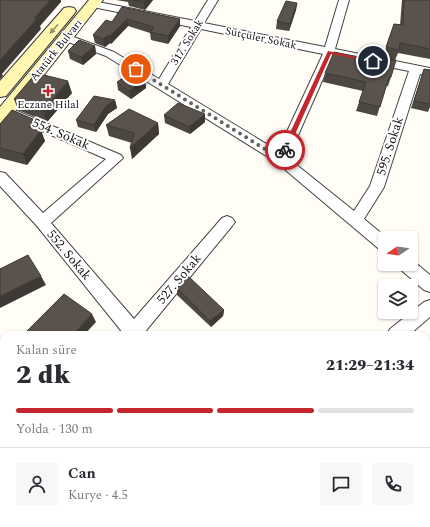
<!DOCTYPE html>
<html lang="tr">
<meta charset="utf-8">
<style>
:root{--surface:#fff;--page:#f7f7f7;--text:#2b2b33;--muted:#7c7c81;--line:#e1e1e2;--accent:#c4262e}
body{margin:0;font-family:Spectral,serif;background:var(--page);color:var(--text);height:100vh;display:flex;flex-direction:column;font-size:15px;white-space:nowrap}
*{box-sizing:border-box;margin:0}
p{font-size:13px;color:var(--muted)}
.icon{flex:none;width:22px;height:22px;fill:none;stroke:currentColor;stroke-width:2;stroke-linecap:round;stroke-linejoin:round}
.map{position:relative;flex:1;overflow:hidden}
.details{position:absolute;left:0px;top:331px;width:430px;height:196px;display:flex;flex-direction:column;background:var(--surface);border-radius:12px 12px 0 0;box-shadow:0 1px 3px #0004}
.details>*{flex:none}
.needle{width:26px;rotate:257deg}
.controls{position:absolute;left:378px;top:231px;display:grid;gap:8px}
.controls a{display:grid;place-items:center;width:40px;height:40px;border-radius:4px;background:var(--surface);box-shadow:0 1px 3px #0004;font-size:20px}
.pin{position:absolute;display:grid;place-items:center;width:34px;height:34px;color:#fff;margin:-17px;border:2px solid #fff;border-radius:50%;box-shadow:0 1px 4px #0007}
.courier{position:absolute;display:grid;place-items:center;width:40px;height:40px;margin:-20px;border:3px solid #c4262e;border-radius:50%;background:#fff;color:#222;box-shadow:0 1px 5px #0007}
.overview em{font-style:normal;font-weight:800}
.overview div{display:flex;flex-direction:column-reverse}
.overview{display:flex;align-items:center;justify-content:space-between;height:68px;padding:0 16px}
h1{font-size:26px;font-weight:800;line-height:30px}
.bar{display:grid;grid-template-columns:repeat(4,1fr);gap:6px 4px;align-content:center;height:48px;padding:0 16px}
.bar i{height:5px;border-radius:3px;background:var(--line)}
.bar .active{background:var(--accent)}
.bar p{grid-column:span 4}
.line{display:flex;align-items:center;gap:10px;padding:0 16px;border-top:1px solid var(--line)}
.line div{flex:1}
.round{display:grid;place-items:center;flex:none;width:42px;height:42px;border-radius:4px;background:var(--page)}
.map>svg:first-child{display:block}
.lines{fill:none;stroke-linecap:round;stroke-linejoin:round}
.minor-casing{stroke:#444;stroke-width:2}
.secondary-casing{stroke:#333;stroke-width:2}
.minor{fill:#fff;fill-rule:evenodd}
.secondary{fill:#fff6b0;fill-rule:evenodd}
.wall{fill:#4d4742}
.shaded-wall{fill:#3f3936}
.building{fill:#5a524d;stroke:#3f3936}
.oneway{fill:#948f68}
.route{fill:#c4262e}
.done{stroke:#646461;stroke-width:4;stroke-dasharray:0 7.2}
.poi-dot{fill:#c4262e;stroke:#fff;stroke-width:1.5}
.labels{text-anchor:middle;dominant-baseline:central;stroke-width:4;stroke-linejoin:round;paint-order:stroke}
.far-street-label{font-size:11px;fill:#111;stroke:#fff}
.far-poi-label{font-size:11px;fill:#111;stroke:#fff}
.street-label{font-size:13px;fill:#111;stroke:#fff}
</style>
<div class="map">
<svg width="430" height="527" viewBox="0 0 430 527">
<rect width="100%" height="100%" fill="#fffdf5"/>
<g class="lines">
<defs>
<g id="minor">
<path d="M208,0H218L204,23L325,47L339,0H349L335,49L430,68V76L420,74L384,187L364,219L387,238H385V251L379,249L276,162L106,56L63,40L61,38L67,35L71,36L114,52L159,79L191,27L93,7L88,4L93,1L195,21ZM201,29L323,54L278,151L168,84ZM333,56L409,71L370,186L354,211L288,158Z"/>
<path d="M17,111L121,155L123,158L51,223L134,319L222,218L227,216L232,218L235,222L232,226L144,333L145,335H122L123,333L37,226L0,186V172L5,173L43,213L106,159L12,118L11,115L12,112Z"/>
<path d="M411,259L430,275V292L424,290L400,269L398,264H411Z"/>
<path d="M430,300V317L409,335H387L390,329L424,302Z"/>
<path d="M4,441V463L0,465V443Z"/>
<path d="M157,523H181L179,527H155Z"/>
<path d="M280,523H303L305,527H282Z"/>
</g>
<g id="secondary">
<path d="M89,0H103L6,123L0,125V107Z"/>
<path d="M69,7L74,8L76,11L74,14L6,96L0,97V81L64,8Z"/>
</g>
</defs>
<use href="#minor" class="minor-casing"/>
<use href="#secondary" class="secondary-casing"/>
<use href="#minor" class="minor"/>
<use href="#secondary" class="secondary"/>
</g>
<g class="wall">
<path d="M116,0H153L145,10L129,6L128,2Z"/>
<path d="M402,0H430V59L398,53L395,60L383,57L394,24L400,25Z"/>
<path d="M297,3L296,10L289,31L276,29L277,21Z"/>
<path d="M122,7L180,19V26L168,44L151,40L150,33L128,26L111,44L110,43L105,47L95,43L93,35L112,22Z"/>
<path d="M95,46L96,54L83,65L70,59L68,51Z"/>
<path d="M424,69L430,70V107L428,112L411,108Z"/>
<path d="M325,73L391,77L388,86H386L377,116L356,111L363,91L323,82Z"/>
<path d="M145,81L146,88L131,99L118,90L117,82Z"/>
<path d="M72,93L47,122L18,110L14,99Z"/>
<path d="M115,100L117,108L108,114L96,132L78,127L76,120Z"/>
<path d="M205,114V122L190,134L165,123L164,115Z"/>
<path d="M158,123L159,134L132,159V143L109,136L106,125Z"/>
<path d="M0,124L39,129L45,141L27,165L0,158Z"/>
<path d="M177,288L224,310L223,316L211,327L177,295Z"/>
</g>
<g class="shaded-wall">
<path d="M50,0H61V2L40,26L41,29L2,74L3,76L0,79V60L34,18Z"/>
<path d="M146,0H153L145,10L144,2Z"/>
<path d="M297,3L296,10L289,31L290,24Z"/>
<path d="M127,19L128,26L111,44L110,36Z"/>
<path d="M180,19V26L168,44V36Z"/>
<path d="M109,35L110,43L105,47L103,39Z"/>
<path d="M95,46L96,54L83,65L81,57Z"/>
<path d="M68,81L72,93L47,122L43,111Z"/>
<path d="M145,81L146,88L131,99L129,91Z"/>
<path d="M115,100L117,108L108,114L96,132L94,125L106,106Z"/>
<path d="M205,114V122L190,134L189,127Z"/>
<path d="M35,120L39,131L41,130L45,141L27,165L23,154L29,127Z"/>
<path d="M158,123L159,134L132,159L130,148Z"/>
<path d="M41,276L46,285L0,308V296Z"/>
<path d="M224,310L223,316L211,327L210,321Z"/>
<path d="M92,314L96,322L84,335H72Z"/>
<path d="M0,520L3,523L0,526Z"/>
<path d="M36,523H41L44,527H40Z"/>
<path d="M86,523H91L88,527H83Z"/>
</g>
<g class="building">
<path d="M0,0H50L34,18H38L0,60Z"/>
<path d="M133,0H146L144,2Z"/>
<path d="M404,0H430V49L400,43L399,50L386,47L394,24L403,25Z"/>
<path d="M286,1L297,3L290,24L277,21Z"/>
<path d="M122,7L180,19L168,36L150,32L154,27L127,19L110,36L109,35L103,39L93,35L106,20L112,22Z"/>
<path d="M79,40L95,46L81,57L68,51Z"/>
<path d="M334,52L374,60V59L382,60L383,58L396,60L391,77H389L380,107L359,102L366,82L325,73Z"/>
<path d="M424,69L430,70V104L414,101Z"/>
<path d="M132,72L145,81L129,91L117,82Z"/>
<path d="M36,73L68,81L43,111L14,99Z"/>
<path d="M94,96L115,100L106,106L94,125L76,120Z"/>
<path d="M178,103L205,114L189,127L164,115Z"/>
<path d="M129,109L158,123L130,148L134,133L106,125Z"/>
<path d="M12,110L35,120L29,127L41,130L23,154L0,148V124Z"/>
<path d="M28,255L41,276L0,296V269Z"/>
<path d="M187,275L224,310L210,321L177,288Z"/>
<path d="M64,294L92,314L72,335H30L27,331Z"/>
<path d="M30,523H36L40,527H25Z"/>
<path d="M71,523H86L83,527H74Z"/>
</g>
<defs><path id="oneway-solid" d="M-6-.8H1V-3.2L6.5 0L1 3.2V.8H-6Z"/></defs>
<use class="oneway" href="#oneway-solid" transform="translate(54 29) rotate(131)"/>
<path class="route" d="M328,51L375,61L373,62L331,54L288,150L283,151L282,150Z"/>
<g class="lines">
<path class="done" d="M136,69L281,159L285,150"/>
</g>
<path class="poi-dot" d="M46 85h4v4h4v4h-4v4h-4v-4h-4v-4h4z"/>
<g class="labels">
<g class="far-street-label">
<text transform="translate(261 38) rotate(12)">Sütçüler Sokak</text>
<text transform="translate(187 42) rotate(-58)">317. Sokak</text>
<text transform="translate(56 50) rotate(-51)">Atatürk Bulvarı</text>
</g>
<g class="far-poi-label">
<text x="48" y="104">Eczane Hilal</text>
</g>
<g class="street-label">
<text transform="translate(61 134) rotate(23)">554. Sokak</text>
<text transform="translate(390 146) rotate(-72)">595. Sokak</text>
<text transform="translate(69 255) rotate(50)">552. Sokak</text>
<text transform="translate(179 279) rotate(-50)">527. Sokak</text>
</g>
</g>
</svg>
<div class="controls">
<a><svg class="needle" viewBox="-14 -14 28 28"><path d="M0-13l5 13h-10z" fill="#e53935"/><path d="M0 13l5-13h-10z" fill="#7c7c81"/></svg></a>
<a><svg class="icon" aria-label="layers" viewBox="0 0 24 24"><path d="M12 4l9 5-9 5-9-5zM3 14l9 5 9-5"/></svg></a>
</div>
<div class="pin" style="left:136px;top:69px;background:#ea580c"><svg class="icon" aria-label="bag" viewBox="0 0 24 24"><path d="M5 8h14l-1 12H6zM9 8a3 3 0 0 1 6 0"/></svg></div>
<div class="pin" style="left:373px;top:61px;background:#1f2937"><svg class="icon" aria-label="home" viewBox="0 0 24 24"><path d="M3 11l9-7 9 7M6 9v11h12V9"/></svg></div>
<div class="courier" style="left:285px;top:150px"><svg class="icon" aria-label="bike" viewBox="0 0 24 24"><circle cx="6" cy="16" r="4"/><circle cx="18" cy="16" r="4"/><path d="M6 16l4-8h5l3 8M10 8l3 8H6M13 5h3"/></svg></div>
<section class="details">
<div class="overview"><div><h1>2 dk</h1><p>Kalan süre</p></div><em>21:29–21:34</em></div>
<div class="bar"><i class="active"></i><i class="active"></i><i class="active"></i><i></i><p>Yolda · 130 m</p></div>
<div class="line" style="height:72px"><a class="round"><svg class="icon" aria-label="person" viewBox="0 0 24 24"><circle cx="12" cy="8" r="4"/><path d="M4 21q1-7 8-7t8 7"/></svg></a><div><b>Can</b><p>Kurye · 4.5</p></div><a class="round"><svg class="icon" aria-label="chat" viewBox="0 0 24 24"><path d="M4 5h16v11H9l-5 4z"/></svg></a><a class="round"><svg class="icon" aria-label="phone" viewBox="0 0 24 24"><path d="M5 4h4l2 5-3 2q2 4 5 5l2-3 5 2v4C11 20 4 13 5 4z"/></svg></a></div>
</section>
</div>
